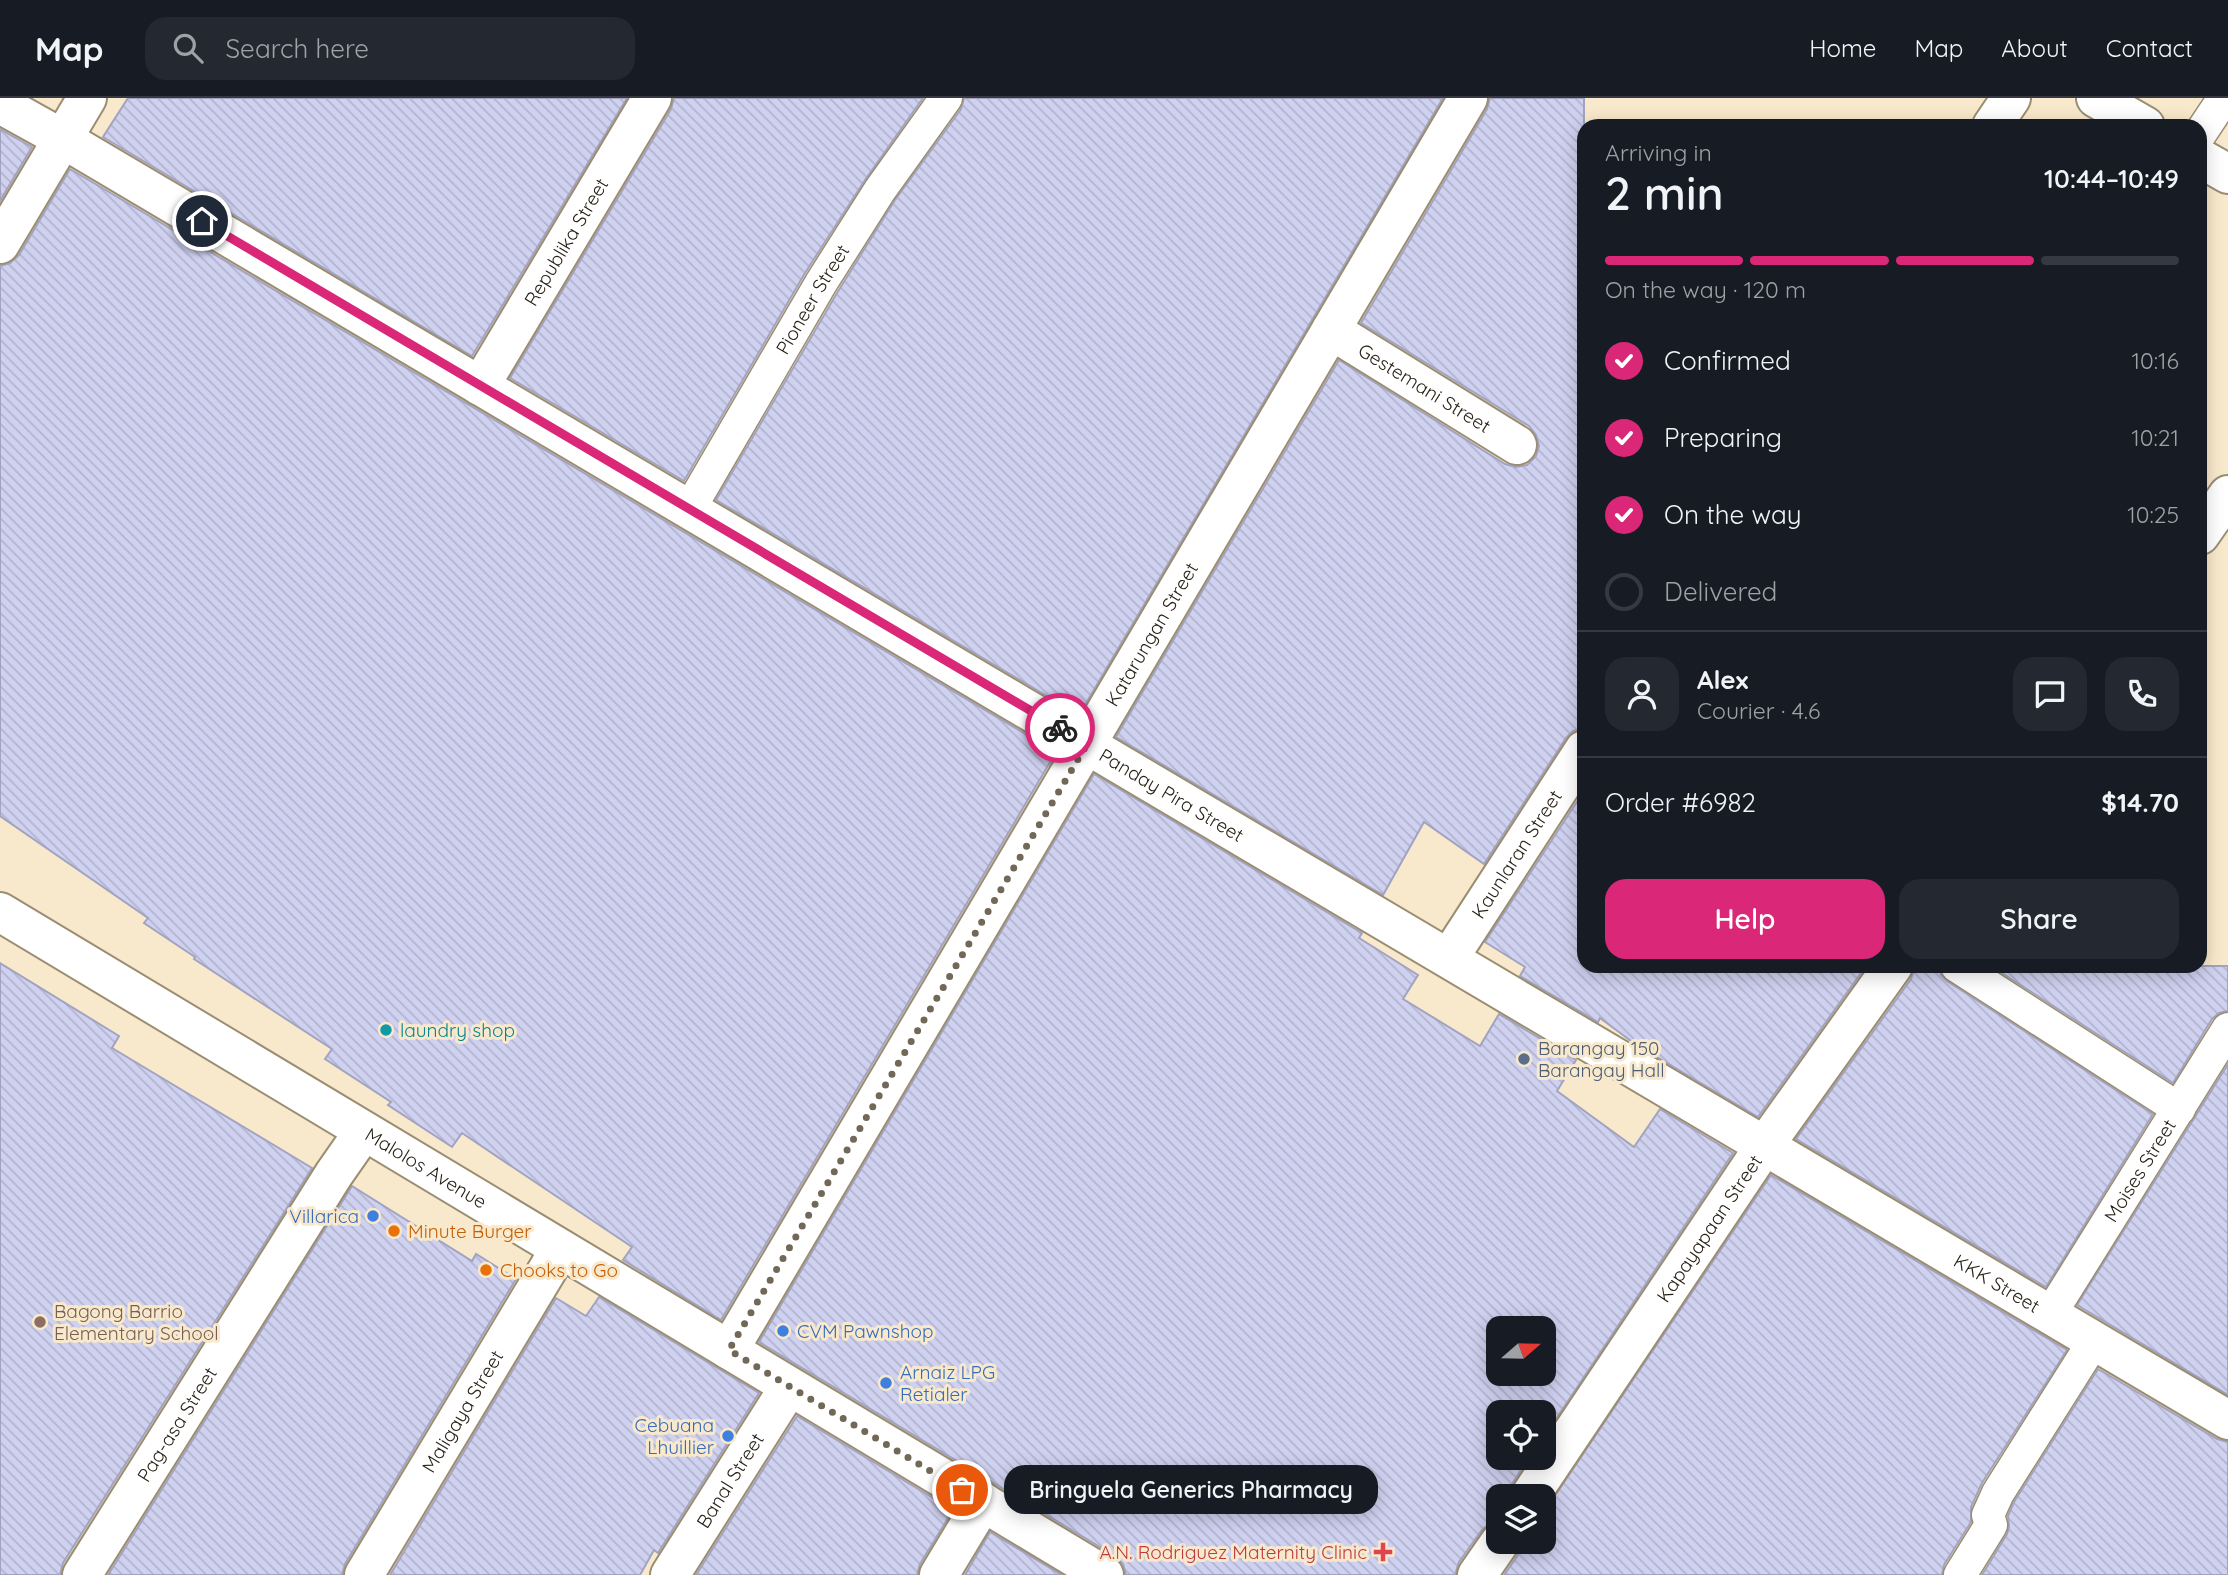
<!DOCTYPE html>
<meta charset="utf-8">
<style>
:root{--surface:#171b24;--page:#242831;--text:#f1f3f6;--muted:#9ea1a6;--line:#363941;--accent:#db2777}
body{margin:0;font-family:Quicksand,sans-serif;background:var(--page);color:var(--text);height:100vh;display:flex;flex-direction:column;font-size:26px;white-space:nowrap}
*{box-sizing:border-box;margin:0}
p{font-size:23px;color:var(--muted)}
.icon{flex:none;width:38px;height:38px;fill:none;stroke:currentColor;stroke-width:2;stroke-linecap:round;stroke-linejoin:round}
.map{position:relative;flex:1;overflow:hidden}
.side{position:absolute;left:1577px;top:21px;width:630px;height:854px;display:flex;flex-direction:column;background:var(--surface);border-radius:21px;box-shadow:0 4px 18px #0003}
.side>*{flex:none}
.needle{width:46px;rotate:70deg}
.tools{position:absolute;left:1486px;top:1218px;display:grid;gap:14px}
.tools a{display:grid;place-items:center;width:70px;height:70px;border-radius:14px;background:var(--surface);box-shadow:0 4px 18px #0003;font-size:35px}
.pin{position:absolute;display:grid;place-items:center;width:60px;height:60px;color:#fff;margin:-30px;border:4px solid #fff;border-radius:50%;box-shadow:0 2px 7px #0007}
.courier{position:absolute;display:grid;place-items:center;width:70px;height:70px;margin:-35px;border:5px solid #db2777;border-radius:50%;background:#fff;color:#222;box-shadow:0 2px 9px #0007}
.bubble{position:absolute;height:49px;border-radius:21px;background:var(--surface);box-shadow:0 4px 18px #0003;font-size:23px;font-weight:600;line-height:49px;text-align:center}
.summary em{font-style:normal;font-weight:600}
.summary div{display:flex;flex-direction:column-reverse}
.summary{display:flex;align-items:center;justify-content:space-between;height:119px;padding:0 28px}
h1{font-size:46px;font-weight:600;line-height:52px}
.bar{display:grid;grid-template-columns:repeat(4,1fr);gap:10px 7px;align-content:center;height:84px;padding:0 28px}
.bar i{height:9px;border-radius:5px;background:var(--line)}
.bar .selected{background:var(--accent)}
.bar p{grid-column:span 4}
.line{display:flex;align-items:center;gap:18px;padding:0 28px;border-top:2px solid var(--line)}
.line div{flex:1}
.round{display:grid;place-items:center;flex:none;width:74px;height:74px;border-radius:21px;background:var(--page)}
ol{padding:0 28px;list-style:none}
li{display:flex;align-items:center;gap:21px;height:77px}
li p{margin-inline-start:auto}
li .icon{padding:7px;border-radius:50%;background:var(--accent);color:#fff;stroke-width:4}
li:last-child{color:var(--muted)}
li i{width:38px;height:38px;border:4px solid var(--line);border-radius:50%}
.primary-button{display:flex;gap:14px;margin-top:auto;padding:14px 28px}
.primary-button a{flex:1;height:80px;border-radius:21px;background:var(--accent);color:#fff;font-size:28px;font-weight:600;line-height:80px;text-align:center}
.primary-button a+a{background:var(--page);color:var(--text)}
header{display:flex;align-items:center;gap:42px;box-sizing:border-box;height:98px;padding:0 35px;background:var(--surface);border-bottom:2px solid var(--line)}
header strong{font-size:33px}
nav{display:flex;gap:38px;margin-inline-start:auto;font-size:24px}
.search{width:490px;height:63px;background:var(--page);display:flex;align-items:center;gap:18px;box-sizing:border-box;padding:0 24px;border-radius:21px;color:var(--muted);font-size:26px}
.map>svg:first-child{display:block}
.building{fill:url(#building-back-hatch);stroke:#a1a3c0;stroke-width:2;fill-rule:evenodd}
.lines{fill:none;stroke-linecap:round;stroke-linejoin:round}
.service-casing{stroke:#9b8d71;stroke-width:35}
.pedestrian-casing{stroke:#9b8d71;stroke-width:42}
.minor-casing{stroke:#9b8d71;stroke-width:42}
.tertiary-casing{stroke:#9b8d71;stroke-width:42}
.service{stroke:#fff;stroke-width:32}
.pedestrian{stroke:#fff;stroke-width:38}
.minor{stroke:#fff;stroke-width:38}
.tertiary{stroke:#fff;stroke-width:38}
.done{stroke:#726857;stroke-width:7;stroke-dasharray:0 12.6}
.route{stroke:#db2777;stroke-width:9}
.culture-dot{fill:#0f9aa8;stroke:#f9e9cc;stroke-width:2.5}
.service-dot{fill:#5c6f8a;stroke:#f9e9cc;stroke-width:2.5}
.shop-dot{fill:#3f7fe0;stroke:#f9e9cc;stroke-width:2.5}
.food-dot{fill:#e8710a;stroke:#f9e9cc;stroke-width:2.5}
.education-dot{fill:#8d6e63;stroke:#f9e9cc;stroke-width:2.5}
.health-dot{fill:#e0444e;stroke:#f9e9cc;stroke-width:2.5}
.labels{text-anchor:middle;dominant-baseline:central;stroke-width:6;stroke-linejoin:round;paint-order:stroke}
.street-label{font-size:19px;fill:#292318;stroke:#f9e9cc}
.culture-label{font-size:19px;fill:#0d838f;stroke:#f9e9cc;text-anchor:start}
.service-label{font-size:19px;fill:#4e5e75;stroke:#f9e9cc;text-anchor:start}
.shop-label{font-size:19px;fill:#366cbe;stroke:#f9e9cc;text-anchor:end}
.food-label{font-size:19px;fill:#c56008;stroke:#f9e9cc;text-anchor:start}
.education-label{font-size:19px;fill:#785e54;stroke:#f9e9cc;text-anchor:start}
.health-label{font-size:19px;fill:#be3a42;stroke:#f9e9cc;text-anchor:end}
</style>
<header>
<strong>Map</strong>
<div class="search"><svg class="icon" aria-label="search" viewBox="0 0 24 24"><circle cx="10" cy="10" r="6"/><path d="M15 15l6 6"/></svg>Search here</div>
<nav><a>Home</a><a>Map</a><a>About</a><a>Contact</a></nav>
</header>
<div class="map">
<svg width="2228" height="1477" viewBox="0 0 2228 1477">
<defs>
<pattern id="building-back-hatch" width="6" height="6" patternUnits="userSpaceOnUse" patternTransform="scale(1.75)"><rect width="6" height="6" fill="#cfd1f0"/><path d="M-1 5l2 2M0 0l6 6M5-1l2 2" fill="none" stroke="#b2b3cd"/></pattern>
</defs>
<rect width="100%" height="100%" fill="#f9e9cc"/>
<g class="building">
<path d="M128,0H627L472,258L103,39Z"/>
<path d="M674,0H923L865,82L805,175L684,383L510,280L671,11Z"/>
<path d="M964,0H1443L1079,617L716,402L837,195L895,102L961,11Z"/>
<path d="M1490,0H1584V630L1573,633L1566,640L1484,766L1424,724L1383,797L1116,639L1339,262L1505,366L1516,369L1527,367L1536,358L1539,348L1536,337L1529,328L1361,225L1487,11Z"/>
<path d="M0,31L32,49L0,103Z"/>
<path d="M70,71L1056,654L721,1222L623,1162L632,1149L462,1035L452,1049L388,1007L391,1004L325,961L332,951L194,861L195,859L144,825L148,820L0,718V168L10,165L19,157Z"/>
<path d="M1094,676L1362,835L1359,840L1418,877L1403,901L1480,948L1499,916L1576,962L1557,993L1634,1049L1660,1011L1733,1055L1544,1339V1314H1498V1360H1529L1512,1386L1508,1398H1498V1423L1490,1425L1482,1432L1459,1464L1455,1477H1126L1123,1466L1115,1458L759,1244ZM1498,1230H1544V1276H1498Z"/>
<path d="M1584,693V868H1866L1758,1019L1635,946L1600,920L1598,924L1520,878L1525,869L1485,844Z"/>
<path d="M0,865L119,938L112,950L312,1070L63,1465L60,1477H0Z"/>
<path d="M1915,868H1939L1941,877L1947,883L2153,1016L2046,1189L1796,1041L1911,881Z"/>
<path d="M1991,868H2228V913L2219,915L2212,921L2173,985Z"/>
<path d="M2228,966V1297L2077,1207Z"/>
<path d="M1771,1077L2067,1252L1982,1385L1971,1409V1424L1944,1467L1942,1477H1504L1518,1457L1522,1444H1544V1414Z"/>
<path d="M352,1088L472,1163L476,1156L516,1181L345,1466L342,1477H108Z"/>
<path d="M599,1199L759,1295L658,1455L654,1452L640,1477H390L556,1200L586,1218Z"/>
<path d="M2098,1271L2217,1341L2228,1344V1477H1982L2007,1436L2009,1429L2008,1418L2014,1404Z"/>
<path d="M797,1318L953,1412L920,1466L917,1477H696Z"/>
<path d="M990,1434L1062,1477H965Z"/>
</g>
<g class="lines">
<defs>
<g id="service">
<path d="M2200,36L2224,0"/>
<path id="s1" d="M690,410L821,185L880,92L946,0"/>
<path d="M1957,868L2179,1011"/>
<path id="s2" d="M2051,1215L2228,931"/>
<path d="M1960,1477L1991,1427L1988,1417L1998,1395L2094,1243"/>
</g>
<path id="pedestrian" d="M0,6L63,41"/>
<g id="minor">
<path d="M2096,0L2145,28"/>
<path d="M1992,28L2011,0"/>
<path id="s3" d="M63,41L2228,1322"/>
<path d="M2200,60L2228,76"/>
<path id="s4" d="M1331,232L1517,347"/>
<path id="s5" d="M480,288L652,0"/>
<path d="M2200,437L2228,397"/>
<path id="s6" d="M1449,860L1584,652"/>
<path id="s7" d="M729,1252L1468,0"/>
<path id="s8" d="M1530,1398L1765,1047L1893,868"/>
<path id="s9" d="M82,1477L334,1076L364,1033"/>
<path id="s10" d="M364,1477L560,1151"/>
<path id="s11" d="M670,1477L789,1289"/>
<path d="M939,1477L983,1404"/>
<path d="M1477,1477L1500,1444"/>
</g>
<g id="tertiary">
<path d="M0,146L87,0"/>
<path id="s12" d="M0,814L1104,1477"/>
</g>
</defs>
<use href="#service" class="service-casing"/>
<use href="#pedestrian" class="pedestrian-casing"/>
<use href="#minor" class="minor-casing"/>
<use href="#tertiary" class="tertiary-casing"/>
<use href="#service" class="service"/>
<use href="#pedestrian" class="pedestrian"/>
<use href="#minor" class="minor"/>
<use href="#tertiary" class="tertiary"/>
</g>
<g class="lines">
<path class="done" d="M962,1392L729,1252L1087,646L1060,630"/>
<path class="route" d="M202,123L1060,630"/>
</g>
<circle class="culture-dot" cx="386" cy="932" r="7"/>
<circle class="service-dot" cx="1524" cy="961" r="7"/>
<g class="shop-dot">
<circle cx="373" cy="1118" r="7"/>
<circle cx="783" cy="1233" r="7"/>
<circle cx="886" cy="1285" r="7"/>
<circle cx="728" cy="1338" r="7"/>
</g>
<g class="food-dot">
<circle cx="394" cy="1133" r="7"/>
<circle cx="486" cy="1172" r="7"/>
</g>
<circle class="education-dot" cx="40" cy="1224" r="7"/>
<path class="health-dot" d="M1379.5 1443.5h7v7h7v7h-7v7h-7v-7h-7v-7h7z"/>
<g class="labels">
<g class="street-label">
<text stroke="none"><textPath href="#s5" startOffset="168">Republika Street</textPath></text>
<text stroke="none"><textPath href="#s1" startOffset="242">Pioneer Street</textPath></text>
<text stroke="none"><textPath href="#s4" startOffset="110">Gestemani Street</textPath></text>
<text stroke="none"><textPath href="#s7" startOffset="831">Katarungan Street</textPath></text>
<text stroke="none"><textPath href="#s3" startOffset="1288">Panday Pira Street</textPath></text>
<text stroke="none"><textPath href="#s6" startOffset="124">Kaunlaran Street</textPath></text>
<text stroke="none"><textPath href="#s12" startOffset="497">Malolos Avenue</textPath></text>
<text stroke="none"><textPath href="#s2" startOffset="168">Moises Street</textPath></text>
<text stroke="none"><textPath href="#s8" startOffset="322">Kapayapaan Street</textPath></text>
<text stroke="none"><textPath href="#s3" startOffset="2247">KKK Street</textPath></text>
<text stroke="none"><textPath href="#s10" startOffset="191">Maligaya Street</textPath></text>
<text stroke="none"><textPath href="#s9" startOffset="178">Pag-asa Street</textPath></text>
<text stroke="none"><textPath href="#s11" startOffset="112">Banal Street</textPath></text>
</g>
<g class="culture-label">
<text x="400" y="932">laundry shop</text>
</g>
<g class="service-label">
<text x="1538" y="950">Barangay 150<tspan x="1538" dy="22">Barangay Hall</tspan></text>
</g>
<g class="shop-label">
<text x="359" y="1118">Villarica</text>
<text x="797" y="1233" text-anchor="start">CVM Pawnshop</text>
<text x="900" y="1274" text-anchor="start">Arnaiz LPG<tspan x="900" dy="22">Retialer</tspan></text>
<text x="714" y="1327">Cebuana<tspan x="714" dy="22">Lhuillier</tspan></text>
</g>
<g class="food-label">
<text x="408" y="1133">Minute Burger</text>
<text x="500" y="1172">Chooks to Go</text>
</g>
<g class="education-label">
<text x="54" y="1213">Bagong Barrio<tspan x="54" dy="22">Elementary School</tspan></text>
</g>
<g class="health-label">
<text x="1367" y="1454">A.N. Rodriguez Maternity Clinic</text>
</g>
</g>
</svg>
<div class="tools">
<a><svg class="needle" viewBox="-14 -14 28 28"><path d="M0-13l5 13h-10z" fill="#e53935"/><path d="M0 13l5-13h-10z" fill="#9ea1a6"/></svg></a>
<a><svg class="icon" aria-label="locate" viewBox="0 0 24 24"><circle cx="12" cy="12" r="6"/><path d="M12 2v4M12 18v4M2 12h4M18 12h4"/></svg></a>
<a><svg class="icon" aria-label="layers" viewBox="0 0 24 24"><path d="M12 4l9 5-9 5-9-5zM3 14l9 5 9-5"/></svg></a>
</div>
<div class="pin" style="left:962px;top:1392px;background:#ea580c"><svg class="icon" aria-label="bag" viewBox="0 0 24 24"><path d="M5 8h14l-1 12H6zM9 8a3 3 0 0 1 6 0"/></svg></div>
<div class="pin" style="left:202px;top:123px;background:#1f2937"><svg class="icon" aria-label="home" viewBox="0 0 24 24"><path d="M3 11l9-7 9 7M6 9v11h12V9"/></svg></div>
<div class="courier" style="left:1060px;top:630px"><svg class="icon" aria-label="bike" viewBox="0 0 24 24"><circle cx="6" cy="16" r="4"/><circle cx="18" cy="16" r="4"/><path d="M6 16l4-8h5l3 8M10 8l3 8H6M13 5h3"/></svg></div>
<div class="bubble" style="left:1004px;top:1367px;width:374px">Bringuela Generics Pharmacy</div>
<section class="side">
<div class="summary"><div><h1>2 min</h1><p>Arriving in</p></div><em>10:44–10:49</em></div>
<div class="bar"><i class="selected"></i><i class="selected"></i><i class="selected"></i><i></i><p>On the way · 120 m</p></div>
<ol>
<li><svg class="icon" aria-label="check" viewBox="0 0 24 24"><path d="M5 12l5 5 9-10"/></svg>Confirmed<p>10:16</p></li>
<li><svg class="icon" aria-label="check" viewBox="0 0 24 24"><path d="M5 12l5 5 9-10"/></svg>Preparing<p>10:21</p></li>
<li><svg class="icon" aria-label="check" viewBox="0 0 24 24"><path d="M5 12l5 5 9-10"/></svg>On the way<p>10:25</p></li>
<li><i></i>Delivered</li>
</ol>
<div class="line" style="height:126px"><a class="round"><svg class="icon" aria-label="person" viewBox="0 0 24 24"><circle cx="12" cy="8" r="4"/><path d="M4 21q1-7 8-7t8 7"/></svg></a><div><b>Alex</b><p>Courier · 4.6</p></div><a class="round"><svg class="icon" aria-label="chat" viewBox="0 0 24 24"><path d="M4 5h16v11H9l-5 4z"/></svg></a><a class="round"><svg class="icon" aria-label="phone" viewBox="0 0 24 24"><path d="M5 4h4l2 5-3 2q2 4 5 5l2-3 5 2v4C11 20 4 13 5 4z"/></svg></a></div>
<div class="line" style="height:91px"><div>Order #6982</div><b>$14.70</b></div>
<div class="primary-button"><a>Help</a><a>Share</a></div>
</section>
</div>
